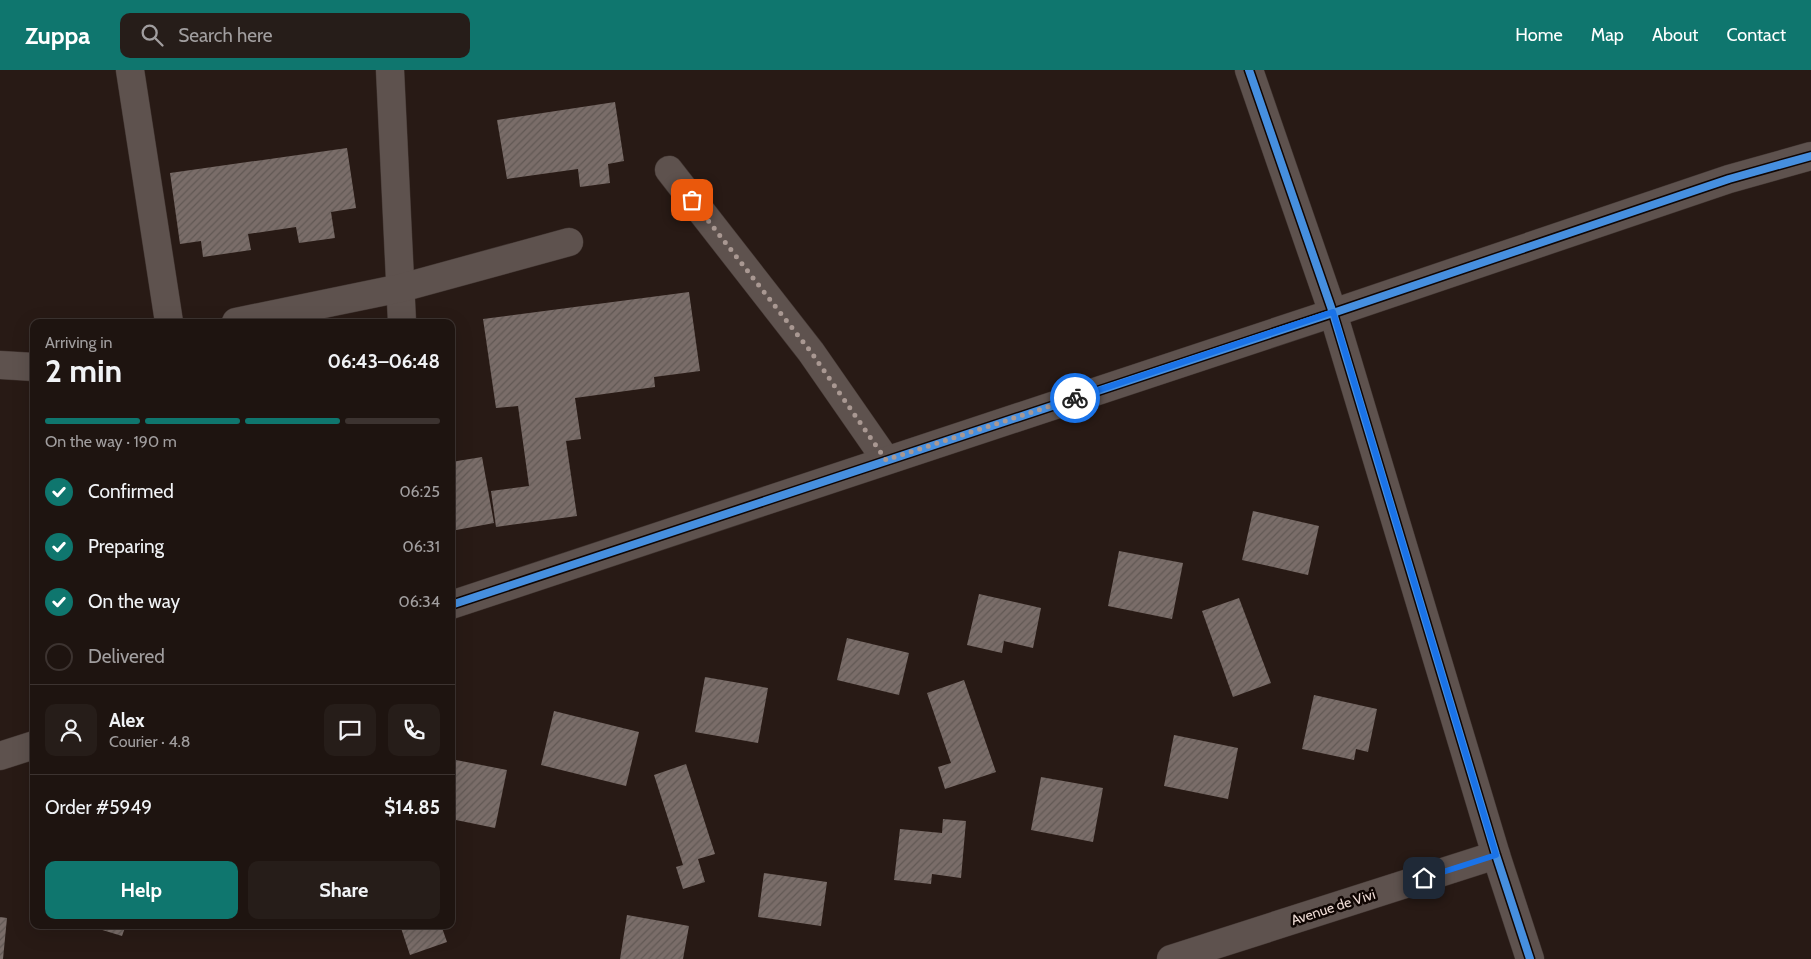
<!DOCTYPE html>
<meta charset="utf-8">
<style>
:root{--surface:#1e1410;--page:#261d19;--text:#f1f3f6;--muted:#a19e9f;--line:#3c3330;--accent:#0f766e}
body{margin:0;font-family:Cabin,sans-serif;background:var(--page);color:var(--text);height:100vh;display:flex;flex-direction:column;font-size:19px;white-space:nowrap}
*{box-sizing:border-box;margin:0}
p{font-size:16px;color:var(--muted)}
.icon{flex:none;width:28px;height:28px;fill:none;stroke:currentColor;stroke-width:2;stroke-linecap:round;stroke-linejoin:round}
.map{position:relative;flex:1;overflow:hidden}
.details{position:absolute;left:30px;top:249px;width:425px;height:610px;display:flex;flex-direction:column;background:var(--surface);border-radius:10px;box-shadow:0 5px 20px #0002,0 0 0 1px var(--line)}
.details>*{flex:none}
.pin{position:absolute;display:grid;place-items:center;width:42px;height:42px;color:#fff;margin:-21px;border-radius:10px;box-shadow:0 2px 8px #0006}
.courier{position:absolute;display:grid;place-items:center;width:50px;height:50px;margin:-25px;border:4px solid #1a73e8;border-radius:50%;background:#fff;color:#222;box-shadow:0 1px 6px #0007}
.headline em{font-style:normal;font-weight:800}
.headline div{display:flex;flex-direction:column-reverse}
.headline{display:flex;align-items:center;justify-content:space-between;height:85px;padding:0 15px}
h1{font-size:32px;font-weight:800;line-height:38px}
.bar{display:grid;grid-template-columns:repeat(4,1fr);gap:8px 5px;align-content:center;height:60px;padding:0 15px}
.bar i{height:6px;border-radius:4px;background:var(--line)}
.bar .current{background:var(--accent)}
.bar p{grid-column:span 4}
.line{display:flex;align-items:center;gap:12px;padding:0 15px;border-top:1px solid var(--line)}
.line div{flex:1}
.round{display:grid;place-items:center;flex:none;width:52px;height:52px;border-radius:10px;background:var(--page)}
ol{padding:0 15px;list-style:none}
li{display:flex;align-items:center;gap:15px;height:55px}
li p{margin-inline-start:auto}
li .icon{padding:5px;border-radius:50%;background:var(--accent);color:#fff;stroke-width:4}
li:last-child{color:var(--muted)}
li i{width:28px;height:28px;border:2px solid var(--line);border-radius:50%}
.cta{display:flex;gap:10px;margin-top:auto;padding:10px 15px}
.cta a{flex:1;height:58px;border-radius:10px;background:var(--accent);color:#fff;font-size:20px;font-weight:800;line-height:58px;text-align:center}
.cta a+a{background:var(--page);color:var(--text)}
header{display:flex;align-items:center;gap:30px;box-sizing:border-box;height:70px;padding:0 25px;background:var(--accent);color:#fff}
header strong{font-size:24px}
nav{display:flex;gap:28px;margin-inline-start:auto;font-size:18px}
.search{width:350px;height:45px;background:var(--page);display:flex;align-items:center;gap:12px;box-sizing:border-box;padding:0 18px;border-radius:10px;color:var(--muted);font-size:19px}
.map>svg:first-child{display:block}
.building{fill:url(#building-hatch)}
.lines{fill:none;stroke-linecap:round;stroke-linejoin:round}
.street-casing{stroke:#413531;stroke-width:29}
.street{stroke:#5e524e;stroke-width:28}
.cycleway-casing{stroke:#100603;stroke-width:11}
.cycleway{stroke:#468fdf;stroke-width:8}
.done{stroke:#a99892;stroke-width:5;stroke-dasharray:0 9}
.route{stroke:#1a73e8;stroke-width:6}
.labels{text-anchor:middle;dominant-baseline:central;stroke-width:5;stroke-linejoin:round;paint-order:stroke}
.street-label{font-size:14px;fill:#efdcd6;stroke:#100603}
</style>
<header>
<strong>Zuppa</strong>
<div class="search"><svg class="icon" aria-label="search" viewBox="0 0 24 24"><circle cx="10" cy="10" r="6"/><path d="M15 15l6 6"/></svg>Search here</div>
<nav><a>Home</a><a>Map</a><a>About</a><a>Contact</a></nav>
</header>
<div class="map">
<svg width="1811" height="889" viewBox="0 0 1811 889">
<defs>
<pattern id="building-hatch" width="6" height="6" patternUnits="userSpaceOnUse" patternTransform="scale(1.25)"><rect width="6" height="6" fill="#7a6d69"/><path d="M-1 1l2-2M0 6l6-6M5 7l2-2" fill="none" stroke="#615854"/></pattern>
</defs>
<rect width="100%" height="100%" fill="#281a15"/>
<g class="building">
<path d="M615,32L624,91L608,94L610,113L580,117L578,99L507,109L497,50Z"/>
<path d="M347,78L356,138L331,142L335,168L299,173L296,157L248,164L251,180L203,187L201,171L180,174L170,103Z"/>
<path d="M689,222L700,301L654,307L655,317L575,328L581,369L566,371L577,446L496,457L491,421L529,416L518,336L496,338L483,249Z"/>
<path d="M482,387L494,453L451,461V392Z"/>
<path d="M1253,441L1319,456L1308,505L1242,490Z"/>
<path d="M1119,481L1183,493L1172,549L1108,536Z"/>
<path d="M979,524L1041,538L1033,578L1004,571L1002,583L967,575Z"/>
<path d="M1239,528L1271,613L1233,627L1202,541Z"/>
<path d="M847,568L909,583L899,625L837,610Z"/>
<path d="M705,607L768,618L758,673L695,662Z"/>
<path d="M964,610L996,702L945,719L938,697L951,693L927,623Z"/>
<path d="M1314,625L1377,639L1368,682L1356,679L1354,690L1302,679Z"/>
<path d="M554,641L639,662L626,716L541,695Z"/>
<path d="M1174,665L1238,678L1228,729L1164,716Z"/>
<path d="M451,689L507,700L495,758L451,749Z"/>
<path d="M686,694L715,784L698,789L705,812L683,819L676,797L683,795L654,705Z"/>
<path d="M1041,707L1103,718L1093,772L1031,760Z"/>
<path d="M943,749L966,751L961,808L932,804L931,814L894,810L900,759L942,763Z"/>
<path d="M764,803L827,812L821,856L758,847Z"/>
<path d="M627,845L689,856L683,889H620Z"/>
<path d="M0,847L7,848L3,889H0Z"/>
<path d="M86,855H126L122,866Z"/>
<path d="M400,855H441L447,872L410,885Z"/>
</g>
<g class="lines">
<defs>
<g id="street">
<path d="M130,0L169,252"/>
<path d="M390,0L402,252"/>
<path d="M1249,0L1333,243L1496,785L1530,889"/>
<path d="M669,100L811,282L886,390"/>
<path d="M236,252L401,218L569,172"/>
<path d="M0,295L34,297"/>
<path d="M451,535L1333,243L1729,109L1811,86"/>
<path d="M0,686L34,675"/>
<path d="M1171,889L1496,785"/>
</g>
</defs>
<use href="#street" class="street-casing"/>
<use href="#street" class="street"/>
<defs>
<g id="cycleway">
<path d="M1249,0L1333,243L1496,785L1530,889"/>
<path d="M451,535L1333,243L1729,109L1811,86"/>
</g>
</defs>
<use href="#cycleway" class="cycleway-casing"/>
<use href="#cycleway" class="cycleway"/>
</g>
<g class="lines">
<path class="done" d="M692,130L811,282L886,390L1075,328"/>
<path class="route" d="M1075,328L1333,242L1496,785L1424,808"/>
</g>
<g class="labels">
<g class="street-label">
<text transform="translate(1333 837) rotate(-18)">Avenue de Vivi</text>
</g>
</g>
</svg>
<div class="pin" style="left:692px;top:130px;background:#ea580c"><svg class="icon" aria-label="bag" viewBox="0 0 24 24"><path d="M5 8h14l-1 12H6zM9 8a3 3 0 0 1 6 0"/></svg></div>
<div class="pin" style="left:1424px;top:808px;background:#1f2937"><svg class="icon" aria-label="home" viewBox="0 0 24 24"><path d="M3 11l9-7 9 7M6 9v11h12V9"/></svg></div>
<div class="courier" style="left:1075px;top:328px"><svg class="icon" aria-label="bike" viewBox="0 0 24 24"><circle cx="6" cy="16" r="4"/><circle cx="18" cy="16" r="4"/><path d="M6 16l4-8h5l3 8M10 8l3 8H6M13 5h3"/></svg></div>
<section class="details">
<div class="headline"><div><h1>2 min</h1><p>Arriving in</p></div><em>06:43–06:48</em></div>
<div class="bar"><i class="current"></i><i class="current"></i><i class="current"></i><i></i><p>On the way · 190 m</p></div>
<ol>
<li><svg class="icon" aria-label="check" viewBox="0 0 24 24"><path d="M5 12l5 5 9-10"/></svg>Confirmed<p>06:25</p></li>
<li><svg class="icon" aria-label="check" viewBox="0 0 24 24"><path d="M5 12l5 5 9-10"/></svg>Preparing<p>06:31</p></li>
<li><svg class="icon" aria-label="check" viewBox="0 0 24 24"><path d="M5 12l5 5 9-10"/></svg>On the way<p>06:34</p></li>
<li><i></i>Delivered</li>
</ol>
<div class="line" style="height:90px"><a class="round"><svg class="icon" aria-label="person" viewBox="0 0 24 24"><circle cx="12" cy="8" r="4"/><path d="M4 21q1-7 8-7t8 7"/></svg></a><div><b>Alex</b><p>Courier · 4.8</p></div><a class="round"><svg class="icon" aria-label="chat" viewBox="0 0 24 24"><path d="M4 5h16v11H9l-5 4z"/></svg></a><a class="round"><svg class="icon" aria-label="phone" viewBox="0 0 24 24"><path d="M5 4h4l2 5-3 2q2 4 5 5l2-3 5 2v4C11 20 4 13 5 4z"/></svg></a></div>
<div class="line" style="height:65px"><div>Order #5949</div><b>$14.85</b></div>
<div class="cta"><a>Help</a><a>Share</a></div>
</section>
</div>
